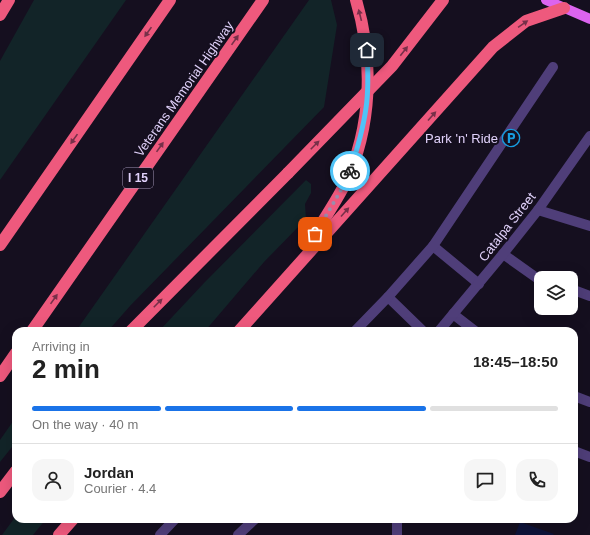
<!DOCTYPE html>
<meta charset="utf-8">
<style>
:root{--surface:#fff;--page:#f6f6f6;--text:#222;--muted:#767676;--line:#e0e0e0;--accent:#1a73e8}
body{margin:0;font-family:Arial,sans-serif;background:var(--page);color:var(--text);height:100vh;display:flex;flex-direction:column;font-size:15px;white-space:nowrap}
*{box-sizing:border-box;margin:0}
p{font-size:13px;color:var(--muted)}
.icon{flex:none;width:22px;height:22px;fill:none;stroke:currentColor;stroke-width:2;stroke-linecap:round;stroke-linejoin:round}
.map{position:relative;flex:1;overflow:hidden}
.panel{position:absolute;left:12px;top:327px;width:566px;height:196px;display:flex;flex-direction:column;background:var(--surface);border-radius:12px;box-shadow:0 4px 16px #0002}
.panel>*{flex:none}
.buttons{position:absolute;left:534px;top:271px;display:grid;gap:8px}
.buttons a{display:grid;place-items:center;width:44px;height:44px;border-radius:8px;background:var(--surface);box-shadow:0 4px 16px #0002;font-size:20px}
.pin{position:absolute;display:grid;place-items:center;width:34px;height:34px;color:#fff;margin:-17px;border-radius:8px;box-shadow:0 2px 6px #0006}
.courier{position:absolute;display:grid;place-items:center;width:40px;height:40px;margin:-20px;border:3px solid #4fc3f7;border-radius:50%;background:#fff;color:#222;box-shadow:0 1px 5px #0007}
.overview em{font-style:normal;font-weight:700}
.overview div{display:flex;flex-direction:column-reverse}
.overview{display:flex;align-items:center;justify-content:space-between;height:68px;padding:0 20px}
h1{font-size:26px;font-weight:700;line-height:30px}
.bar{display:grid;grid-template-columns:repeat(4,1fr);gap:6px 4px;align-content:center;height:48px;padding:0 20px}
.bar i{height:5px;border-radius:3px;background:var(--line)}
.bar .active{background:var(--accent)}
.bar p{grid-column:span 4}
.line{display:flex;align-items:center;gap:10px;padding:0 20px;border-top:1px solid var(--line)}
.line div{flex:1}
.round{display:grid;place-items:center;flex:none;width:42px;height:42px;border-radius:12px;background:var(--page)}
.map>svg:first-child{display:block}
.green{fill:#122428}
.water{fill:#0e1339}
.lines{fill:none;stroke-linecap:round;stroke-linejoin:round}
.minor{stroke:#4f3e79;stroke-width:10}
.major{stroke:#dc64ef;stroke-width:10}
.highway{stroke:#ee597d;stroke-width:12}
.highway-bridge{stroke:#ee597d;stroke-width:12}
.oneway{fill:#773049}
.done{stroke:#998dad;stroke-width:4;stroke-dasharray:0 7.2}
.route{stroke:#4fc3f7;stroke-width:5}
.labels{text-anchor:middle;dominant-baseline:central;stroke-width:4;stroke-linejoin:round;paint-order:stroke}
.shield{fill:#150f1f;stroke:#a397b8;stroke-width:1}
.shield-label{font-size:12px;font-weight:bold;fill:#e0d1fa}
.street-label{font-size:13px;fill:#e0d1fa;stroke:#150f1f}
.poi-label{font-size:13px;fill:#e0d1fa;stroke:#150f1f;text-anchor:end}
</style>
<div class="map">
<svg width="590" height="535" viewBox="0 0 590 535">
<rect width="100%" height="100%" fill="#150f1f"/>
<g class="green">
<path d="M34,0H126L0,180V61Z"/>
<path d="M309,0H331L337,25L324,107L130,306L108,331H76Z"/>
<path d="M306,180L311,184V193L305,204L306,219L264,262L205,331H159L204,283Z"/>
<path d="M16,417V442L0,462V440Z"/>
<path d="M16,516V519H46L33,535H2Z"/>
</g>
<path class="water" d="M520,522L554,534L553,535H515Z"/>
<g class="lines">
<g class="minor">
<path d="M538,210L590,226"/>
<path d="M433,246L479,284"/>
<path d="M503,254L541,281"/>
<path d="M571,289L590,296"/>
<path d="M388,297L423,331"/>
<path d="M453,314L475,331"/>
<path d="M355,331L388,297L433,246L553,67"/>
<path d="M439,331L503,254L538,210L590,136"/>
<path d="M574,396L590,402"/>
<path d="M574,451L590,457"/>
<path d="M397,522V535"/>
<path d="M160,535L175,519"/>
<path d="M238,535L255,519"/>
</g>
<path class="major" d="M546,0L590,19"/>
<g class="highway">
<path d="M0,15L9,0"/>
<path d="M0,245L170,0"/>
<path d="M307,246C320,226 334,205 345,184C372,127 374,60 356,0"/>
<path d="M32,331L263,0"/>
<path d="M131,331L288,173"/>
<path d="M239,331L493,47L526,21L564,8"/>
<path d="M0,376L16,353"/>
<path d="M0,492L16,471"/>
<path d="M59,535L73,519"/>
</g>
<path class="highway-bridge" d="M288,173L392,66L443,0"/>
</g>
<defs><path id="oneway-solid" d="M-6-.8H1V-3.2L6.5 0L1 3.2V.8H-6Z"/></defs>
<g class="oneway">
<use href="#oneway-solid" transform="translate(360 15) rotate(-104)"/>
<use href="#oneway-solid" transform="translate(523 24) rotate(-35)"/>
<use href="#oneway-solid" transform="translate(148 32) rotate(125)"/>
<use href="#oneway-solid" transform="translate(235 40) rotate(-55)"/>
<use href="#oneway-solid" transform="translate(404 51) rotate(-52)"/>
<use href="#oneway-solid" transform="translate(432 116) rotate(-48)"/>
<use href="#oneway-solid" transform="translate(74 139) rotate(125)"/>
<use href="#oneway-solid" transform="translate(315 145) rotate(-45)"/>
<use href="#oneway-solid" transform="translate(160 147) rotate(-55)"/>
<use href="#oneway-solid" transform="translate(345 212) rotate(-48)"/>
<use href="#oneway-solid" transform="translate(54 299) rotate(-55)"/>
<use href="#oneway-solid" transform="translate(158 303) rotate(-45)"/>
</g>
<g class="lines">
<path class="done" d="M315,234C327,213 341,193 350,171"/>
<path class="route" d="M350,171C357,150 363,130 366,108C369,89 368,69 367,50"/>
</g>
<defs>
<symbol id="parking-ring" viewBox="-11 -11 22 22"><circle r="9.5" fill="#150f1f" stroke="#179de0" stroke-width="1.5"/><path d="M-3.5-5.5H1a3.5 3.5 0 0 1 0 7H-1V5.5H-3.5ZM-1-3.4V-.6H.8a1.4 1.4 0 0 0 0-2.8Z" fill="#179de0"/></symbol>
</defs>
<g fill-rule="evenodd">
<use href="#parking-ring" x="501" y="128" width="20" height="20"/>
</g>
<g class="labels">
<rect class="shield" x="123" y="168" width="30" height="20" rx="3"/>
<g class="shield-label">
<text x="138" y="178">I 15</text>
</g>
<g class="street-label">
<text transform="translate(184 89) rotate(-55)">Veterans Memorial Highway</text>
<text transform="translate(507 227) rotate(-52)">Catalpa Street</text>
</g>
<g class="poi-label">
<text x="498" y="138">Park 'n' Ride</text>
</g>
</g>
</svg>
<div class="buttons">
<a><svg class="icon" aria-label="layers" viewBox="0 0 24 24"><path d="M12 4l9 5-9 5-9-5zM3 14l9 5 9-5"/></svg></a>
</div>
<div class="pin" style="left:315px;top:234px;background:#ea580c"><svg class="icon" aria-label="bag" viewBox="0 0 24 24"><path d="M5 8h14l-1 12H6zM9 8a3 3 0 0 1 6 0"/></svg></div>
<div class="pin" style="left:367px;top:50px;background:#1f2937"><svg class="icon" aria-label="home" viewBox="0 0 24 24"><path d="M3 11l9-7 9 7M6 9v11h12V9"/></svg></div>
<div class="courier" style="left:350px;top:171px"><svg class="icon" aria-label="bike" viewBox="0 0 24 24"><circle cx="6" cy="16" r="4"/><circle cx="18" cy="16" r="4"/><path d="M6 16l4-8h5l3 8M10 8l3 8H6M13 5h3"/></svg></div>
<section class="panel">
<div class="overview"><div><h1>2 min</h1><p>Arriving in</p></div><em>18:45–18:50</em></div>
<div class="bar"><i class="active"></i><i class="active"></i><i class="active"></i><i></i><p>On the way · 40 m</p></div>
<div class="line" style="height:72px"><a class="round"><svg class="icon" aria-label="person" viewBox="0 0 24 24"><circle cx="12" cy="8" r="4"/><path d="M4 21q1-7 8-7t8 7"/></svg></a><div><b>Jordan</b><p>Courier · 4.4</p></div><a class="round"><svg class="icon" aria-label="chat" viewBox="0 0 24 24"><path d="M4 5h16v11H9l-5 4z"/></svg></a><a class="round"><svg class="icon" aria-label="phone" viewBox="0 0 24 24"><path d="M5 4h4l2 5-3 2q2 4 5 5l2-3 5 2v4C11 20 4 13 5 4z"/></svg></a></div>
</section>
</div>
